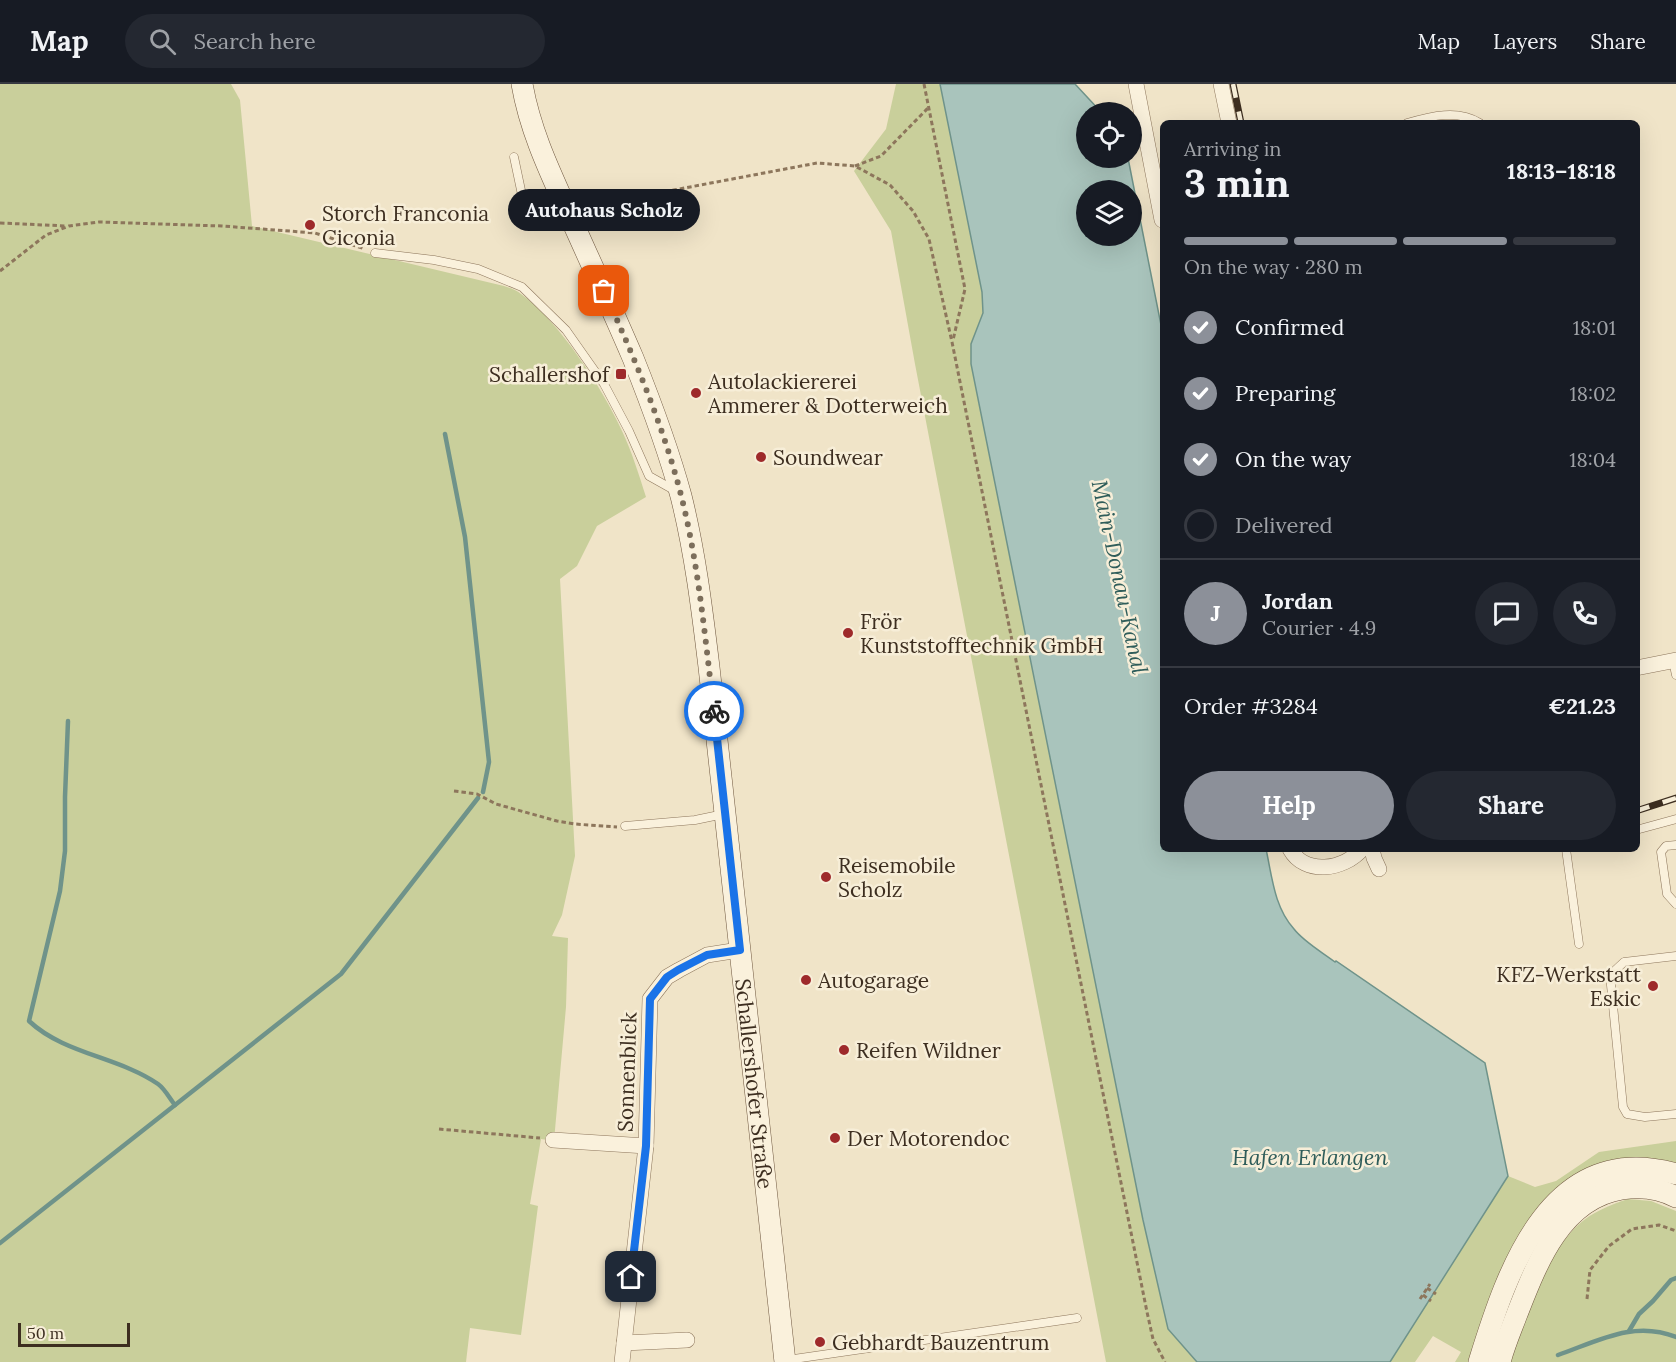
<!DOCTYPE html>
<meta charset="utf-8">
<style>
:root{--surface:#171b24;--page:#242831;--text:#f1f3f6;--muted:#9ea1a6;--line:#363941;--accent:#8c9099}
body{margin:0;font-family:Lora,serif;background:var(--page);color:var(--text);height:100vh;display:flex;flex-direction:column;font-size:22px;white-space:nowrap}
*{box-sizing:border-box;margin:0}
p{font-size:20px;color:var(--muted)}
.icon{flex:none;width:33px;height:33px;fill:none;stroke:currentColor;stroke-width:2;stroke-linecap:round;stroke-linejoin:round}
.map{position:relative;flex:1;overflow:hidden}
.drawer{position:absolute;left:1160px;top:36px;width:480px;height:732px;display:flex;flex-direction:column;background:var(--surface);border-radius:9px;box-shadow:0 6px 24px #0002}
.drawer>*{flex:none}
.controls{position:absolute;left:1076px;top:18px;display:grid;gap:12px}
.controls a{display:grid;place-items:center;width:66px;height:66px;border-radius:50%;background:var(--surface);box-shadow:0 6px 24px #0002;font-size:30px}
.scale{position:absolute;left:18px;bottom:15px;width:112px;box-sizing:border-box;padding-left:6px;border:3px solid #3d2e20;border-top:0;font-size:16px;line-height:21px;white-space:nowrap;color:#3d2e20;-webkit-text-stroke:4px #f7eed8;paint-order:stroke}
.pin{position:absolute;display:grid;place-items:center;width:51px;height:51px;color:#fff;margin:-26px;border-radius:12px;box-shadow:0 3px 9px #0006}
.courier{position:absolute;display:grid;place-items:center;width:60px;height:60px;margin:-30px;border:4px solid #1a73e8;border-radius:50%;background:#fff;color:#222;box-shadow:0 2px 8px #0007}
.bubble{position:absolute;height:42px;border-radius:21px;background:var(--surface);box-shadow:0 6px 24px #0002;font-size:20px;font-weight:700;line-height:42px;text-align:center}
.overview em{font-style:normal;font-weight:700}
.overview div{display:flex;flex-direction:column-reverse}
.overview{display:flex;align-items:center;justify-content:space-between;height:102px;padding:0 24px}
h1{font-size:39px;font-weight:700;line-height:45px}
.bar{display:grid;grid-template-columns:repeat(4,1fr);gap:9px 6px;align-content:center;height:72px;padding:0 24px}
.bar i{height:8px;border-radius:4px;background:var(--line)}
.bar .current{background:var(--accent)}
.bar p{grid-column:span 4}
.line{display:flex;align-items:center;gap:15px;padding:0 24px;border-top:2px solid var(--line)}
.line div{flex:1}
.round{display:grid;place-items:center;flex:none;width:63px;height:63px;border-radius:32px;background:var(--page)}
ol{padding:0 24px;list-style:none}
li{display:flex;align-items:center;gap:18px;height:66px}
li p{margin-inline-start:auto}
li .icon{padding:6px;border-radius:50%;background:var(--accent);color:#fff;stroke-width:4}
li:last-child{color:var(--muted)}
li i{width:33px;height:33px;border:3px solid var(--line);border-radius:50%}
.cta{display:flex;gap:12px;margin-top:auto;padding:12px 24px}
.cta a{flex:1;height:69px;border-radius:36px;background:var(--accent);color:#fff;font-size:24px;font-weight:700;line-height:69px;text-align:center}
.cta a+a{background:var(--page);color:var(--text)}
header{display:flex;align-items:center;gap:36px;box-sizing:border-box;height:84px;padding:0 30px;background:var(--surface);border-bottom:2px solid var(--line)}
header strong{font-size:28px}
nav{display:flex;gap:33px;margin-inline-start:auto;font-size:21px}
.search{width:420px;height:54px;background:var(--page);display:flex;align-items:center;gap:15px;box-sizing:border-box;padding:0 21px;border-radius:33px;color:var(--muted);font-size:22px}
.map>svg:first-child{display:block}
.green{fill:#c9cf9b}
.water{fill:#a9c4bc;stroke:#6f938a;stroke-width:1.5;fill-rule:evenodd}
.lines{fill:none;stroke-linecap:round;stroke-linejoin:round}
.stream{stroke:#6f938a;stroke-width:4.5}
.lane-casing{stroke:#8d765c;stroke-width:9}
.street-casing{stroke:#8d765c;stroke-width:16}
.secondary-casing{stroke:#6f573f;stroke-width:22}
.path{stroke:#8d765c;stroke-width:3;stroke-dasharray:4.5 3;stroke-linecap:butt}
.lane{stroke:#faf1dc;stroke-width:8}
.street{stroke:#faf1dc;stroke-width:15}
.secondary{stroke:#faf1dc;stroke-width:21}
.rail-casing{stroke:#3d2e20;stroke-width:7}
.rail{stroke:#f7eed8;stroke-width:4.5;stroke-dasharray:14;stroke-linecap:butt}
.done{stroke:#7c6e5b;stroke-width:6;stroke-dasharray:0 10.8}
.route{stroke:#1a73e8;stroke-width:8}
.poi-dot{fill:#9e2a2b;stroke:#f7eed8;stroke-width:2}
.labels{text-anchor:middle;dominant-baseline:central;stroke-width:5;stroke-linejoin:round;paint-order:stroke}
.poi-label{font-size:21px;fill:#3d2e20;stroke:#f7eed8;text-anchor:start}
.street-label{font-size:21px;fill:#3d2e20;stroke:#f7eed8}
.water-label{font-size:22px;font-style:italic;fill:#2f5d5a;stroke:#f7eed8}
</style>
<header>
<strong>Map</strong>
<div class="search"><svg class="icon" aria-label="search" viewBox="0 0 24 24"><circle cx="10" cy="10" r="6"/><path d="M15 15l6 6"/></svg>Search here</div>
<nav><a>Map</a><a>Layers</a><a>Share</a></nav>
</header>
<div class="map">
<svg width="1676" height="1278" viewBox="0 0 1676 1278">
<rect width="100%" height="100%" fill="#f0e4c8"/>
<g class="green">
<path d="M0,0H231L240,16L252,142L504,202C510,204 516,206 521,210C559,237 603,305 622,347C632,368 639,391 646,413L597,442L577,482L560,495L575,772L562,831L552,852L568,854L566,923L554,1057L541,1055L530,1120L538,1122L521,1251L470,1244L466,1278H0Z"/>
<path d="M896,0H940L982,208L983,229L971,260V280L1143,1136L1197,1278H1106L915,280L891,147L854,87L886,45Z"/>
<path d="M1676,1057V1084L1574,1094L1471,1278H1455L1461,1268L1433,1252L1415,1278H1390L1508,1092L1535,1103L1556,1097L1599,1068Z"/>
<path d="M1628,1115L1651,1117L1676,1127V1278H1510C1527,1232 1541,1176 1578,1141C1592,1128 1610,1121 1628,1115Z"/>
</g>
<path class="water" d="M940,0H1075L1101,28H1086V74H1128L1162,246V765H1266C1272,792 1274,823 1294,845C1304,858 1322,868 1335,878L1336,877L1485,979L1508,1092L1390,1278H1197L1168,1245L1143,1136L971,280V260L983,229L982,208ZM1086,106H1131V152H1086Z"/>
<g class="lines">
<g class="stream">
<path d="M445,350L465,453L489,678L483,708"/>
<path d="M68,637L65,713V767L60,807L29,937C64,970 119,973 158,1000C165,1005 170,1015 175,1021"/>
<path d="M0,1159L341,890L478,714"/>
<path d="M1629,1247L1639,1230L1653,1217L1671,1196L1676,1194"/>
<path d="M1558,1271C1598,1257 1634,1236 1676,1253"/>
</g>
<defs>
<g id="lane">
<path d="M1407,39C1431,32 1458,25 1480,39"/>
<path d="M514,73L522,111"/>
<path d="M375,169L434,176L478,185L522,203L566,246L604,300L629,347L649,392L674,406"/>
<path d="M1673,577L1676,591"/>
<path d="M625,742L695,736L724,730"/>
<path d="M1636,746L1676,735"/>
<path d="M1676,761L1666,762L1661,768L1667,810L1676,820"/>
<path d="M1566,765L1579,860"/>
<path d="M1676,872L1624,878L1610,891L1623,1023L1627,1030L1645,1033L1676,1030"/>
<path d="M787,1276L1077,1234"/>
</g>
<g id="street">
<path d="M1136,0L1162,136"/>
<path d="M1221,0L1229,39"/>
<path d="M1636,584L1676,576"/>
<path d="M1290,765C1305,792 1344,786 1362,765"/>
<path d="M1372,765L1374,774L1379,785"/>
<path d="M553,1056L646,1062"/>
<path d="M624,1259L687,1256"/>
<path d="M622,1278L646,1062L650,915L667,893L679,886L707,871L739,866"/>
</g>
<g id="secondary">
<path id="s1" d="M522,0C530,46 549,86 568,128C590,177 612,225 633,274C651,319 668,364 681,412C695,468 702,525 709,583L785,1278"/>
<path d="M1479,1278C1508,1184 1551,1055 1676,1090"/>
<path d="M1500,1278C1504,1262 1511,1246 1517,1230C1537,1179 1561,1115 1622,1105C1641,1102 1659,1104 1676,1113"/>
</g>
</defs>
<use href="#lane" class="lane-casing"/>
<use href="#street" class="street-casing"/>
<use href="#secondary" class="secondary-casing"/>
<g class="path">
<path d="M924,0L965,205L953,256"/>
<path d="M855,82L881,72L929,23"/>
<path d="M584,123L817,79L855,82L890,101L913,127L929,155L952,258L1147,1228L1153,1255L1165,1278"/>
<path d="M0,139L67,142"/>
<path d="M0,187L46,151L69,142L99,138L222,142L315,149L365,165"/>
<path d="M454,707L477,710L496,720L557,737L575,740L617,743"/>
<path d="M439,1045L540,1054"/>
<path d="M1427,1204L1436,1210"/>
<path d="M1423,1211L1431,1217"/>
<path d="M1420,1215L1430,1200"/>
<path d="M1587,1215L1590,1186L1609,1162L1632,1145L1659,1141L1676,1147"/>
</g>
<use href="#lane" class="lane"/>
<use href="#street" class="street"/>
<use href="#secondary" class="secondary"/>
<defs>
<g id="rail">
<path d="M1233,0L1241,39"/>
<path d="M1636,727L1676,714"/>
</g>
</defs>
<use href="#rail" class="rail-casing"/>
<use href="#rail" class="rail"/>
</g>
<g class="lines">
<path class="done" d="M604,207C634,273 663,341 681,411C699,482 705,555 714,627"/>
<path class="route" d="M631,1193L646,1062L650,915L667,893L678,886L707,871L740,866L714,627"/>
</g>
<g class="poi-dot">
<circle cx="310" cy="141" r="6"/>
<rect x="615" y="284" width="12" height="12" rx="3"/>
<circle cx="696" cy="309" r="6"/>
<circle cx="761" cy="373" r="6"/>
<circle cx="848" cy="549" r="6"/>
<circle cx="826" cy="793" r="6"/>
<circle cx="806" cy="896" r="6"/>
<circle cx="1653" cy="902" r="6"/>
<circle cx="844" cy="966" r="6"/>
<circle cx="835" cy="1054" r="6"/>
<circle cx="820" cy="1258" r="6"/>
</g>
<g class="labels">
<g class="poi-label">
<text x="322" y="129">Storch Franconia<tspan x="322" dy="24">Ciconia</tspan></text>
<text x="609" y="290" text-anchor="end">Schallershof</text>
<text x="708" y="297">Autolackiererei<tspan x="708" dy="24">Ammerer &amp; Dotterweich</tspan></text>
<text x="773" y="373">Soundwear</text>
<text x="860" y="537">Frör<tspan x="860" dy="24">Kunststofftechnik GmbH</tspan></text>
<text x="838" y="781">Reisemobile<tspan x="838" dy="24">Scholz</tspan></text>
<text x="1641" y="890" text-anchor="end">KFZ-Werkstatt<tspan x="1641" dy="24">Eskic</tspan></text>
<text x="818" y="896">Autogarage</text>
<text x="856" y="966">Reifen Wildner</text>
<text x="847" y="1054">Der Motorendoc</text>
<text x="832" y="1258">Gebhardt Bauzentrum</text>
</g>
<g class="street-label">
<text transform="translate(627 988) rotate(-88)">Sonnenblick</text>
<text stroke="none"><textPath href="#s1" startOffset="1035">Schallershofer Straße</textPath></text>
</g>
<g class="water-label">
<text transform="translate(1120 493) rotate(78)">Main-Donau-Kanal</text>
<text x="1310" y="1073">Hafen Erlangen</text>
</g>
</g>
</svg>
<div class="controls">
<a><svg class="icon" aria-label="locate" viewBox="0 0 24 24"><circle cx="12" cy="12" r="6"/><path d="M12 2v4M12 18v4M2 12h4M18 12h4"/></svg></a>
<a><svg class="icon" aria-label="layers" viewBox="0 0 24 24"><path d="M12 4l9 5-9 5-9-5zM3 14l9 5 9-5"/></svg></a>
</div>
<div class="scale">50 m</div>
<div class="pin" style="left:604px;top:207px;background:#ea580c"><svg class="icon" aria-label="bag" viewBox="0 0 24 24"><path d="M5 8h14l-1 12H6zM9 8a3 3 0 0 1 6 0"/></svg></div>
<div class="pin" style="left:631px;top:1193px;background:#1f2937"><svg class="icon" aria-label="home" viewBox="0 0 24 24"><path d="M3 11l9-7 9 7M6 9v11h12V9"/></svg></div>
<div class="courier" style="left:714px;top:627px"><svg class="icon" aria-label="bike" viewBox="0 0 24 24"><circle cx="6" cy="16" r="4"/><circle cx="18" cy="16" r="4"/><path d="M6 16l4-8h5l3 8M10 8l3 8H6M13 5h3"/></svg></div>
<div class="bubble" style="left:508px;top:105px;width:192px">Autohaus Scholz</div>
<section class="drawer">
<div class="overview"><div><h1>3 min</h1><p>Arriving in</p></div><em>18:13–18:18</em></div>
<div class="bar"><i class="current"></i><i class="current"></i><i class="current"></i><i></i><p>On the way · 280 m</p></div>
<ol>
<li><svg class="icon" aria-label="check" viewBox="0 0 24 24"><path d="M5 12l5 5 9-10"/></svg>Confirmed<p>18:01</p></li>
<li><svg class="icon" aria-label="check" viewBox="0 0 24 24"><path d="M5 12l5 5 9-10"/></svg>Preparing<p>18:02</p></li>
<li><svg class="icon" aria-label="check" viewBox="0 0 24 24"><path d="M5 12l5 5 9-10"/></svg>On the way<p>18:04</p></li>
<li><i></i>Delivered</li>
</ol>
<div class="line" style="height:108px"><b class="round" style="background:var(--accent);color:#fff">J</b><div><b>Jordan</b><p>Courier · 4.9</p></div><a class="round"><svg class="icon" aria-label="chat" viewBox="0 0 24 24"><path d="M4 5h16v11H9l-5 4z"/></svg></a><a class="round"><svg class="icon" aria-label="phone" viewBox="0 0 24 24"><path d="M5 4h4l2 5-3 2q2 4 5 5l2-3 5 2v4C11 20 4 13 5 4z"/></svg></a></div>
<div class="line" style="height:78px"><div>Order #3284</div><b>€21.23</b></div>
<div class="cta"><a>Help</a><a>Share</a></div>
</section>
</div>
